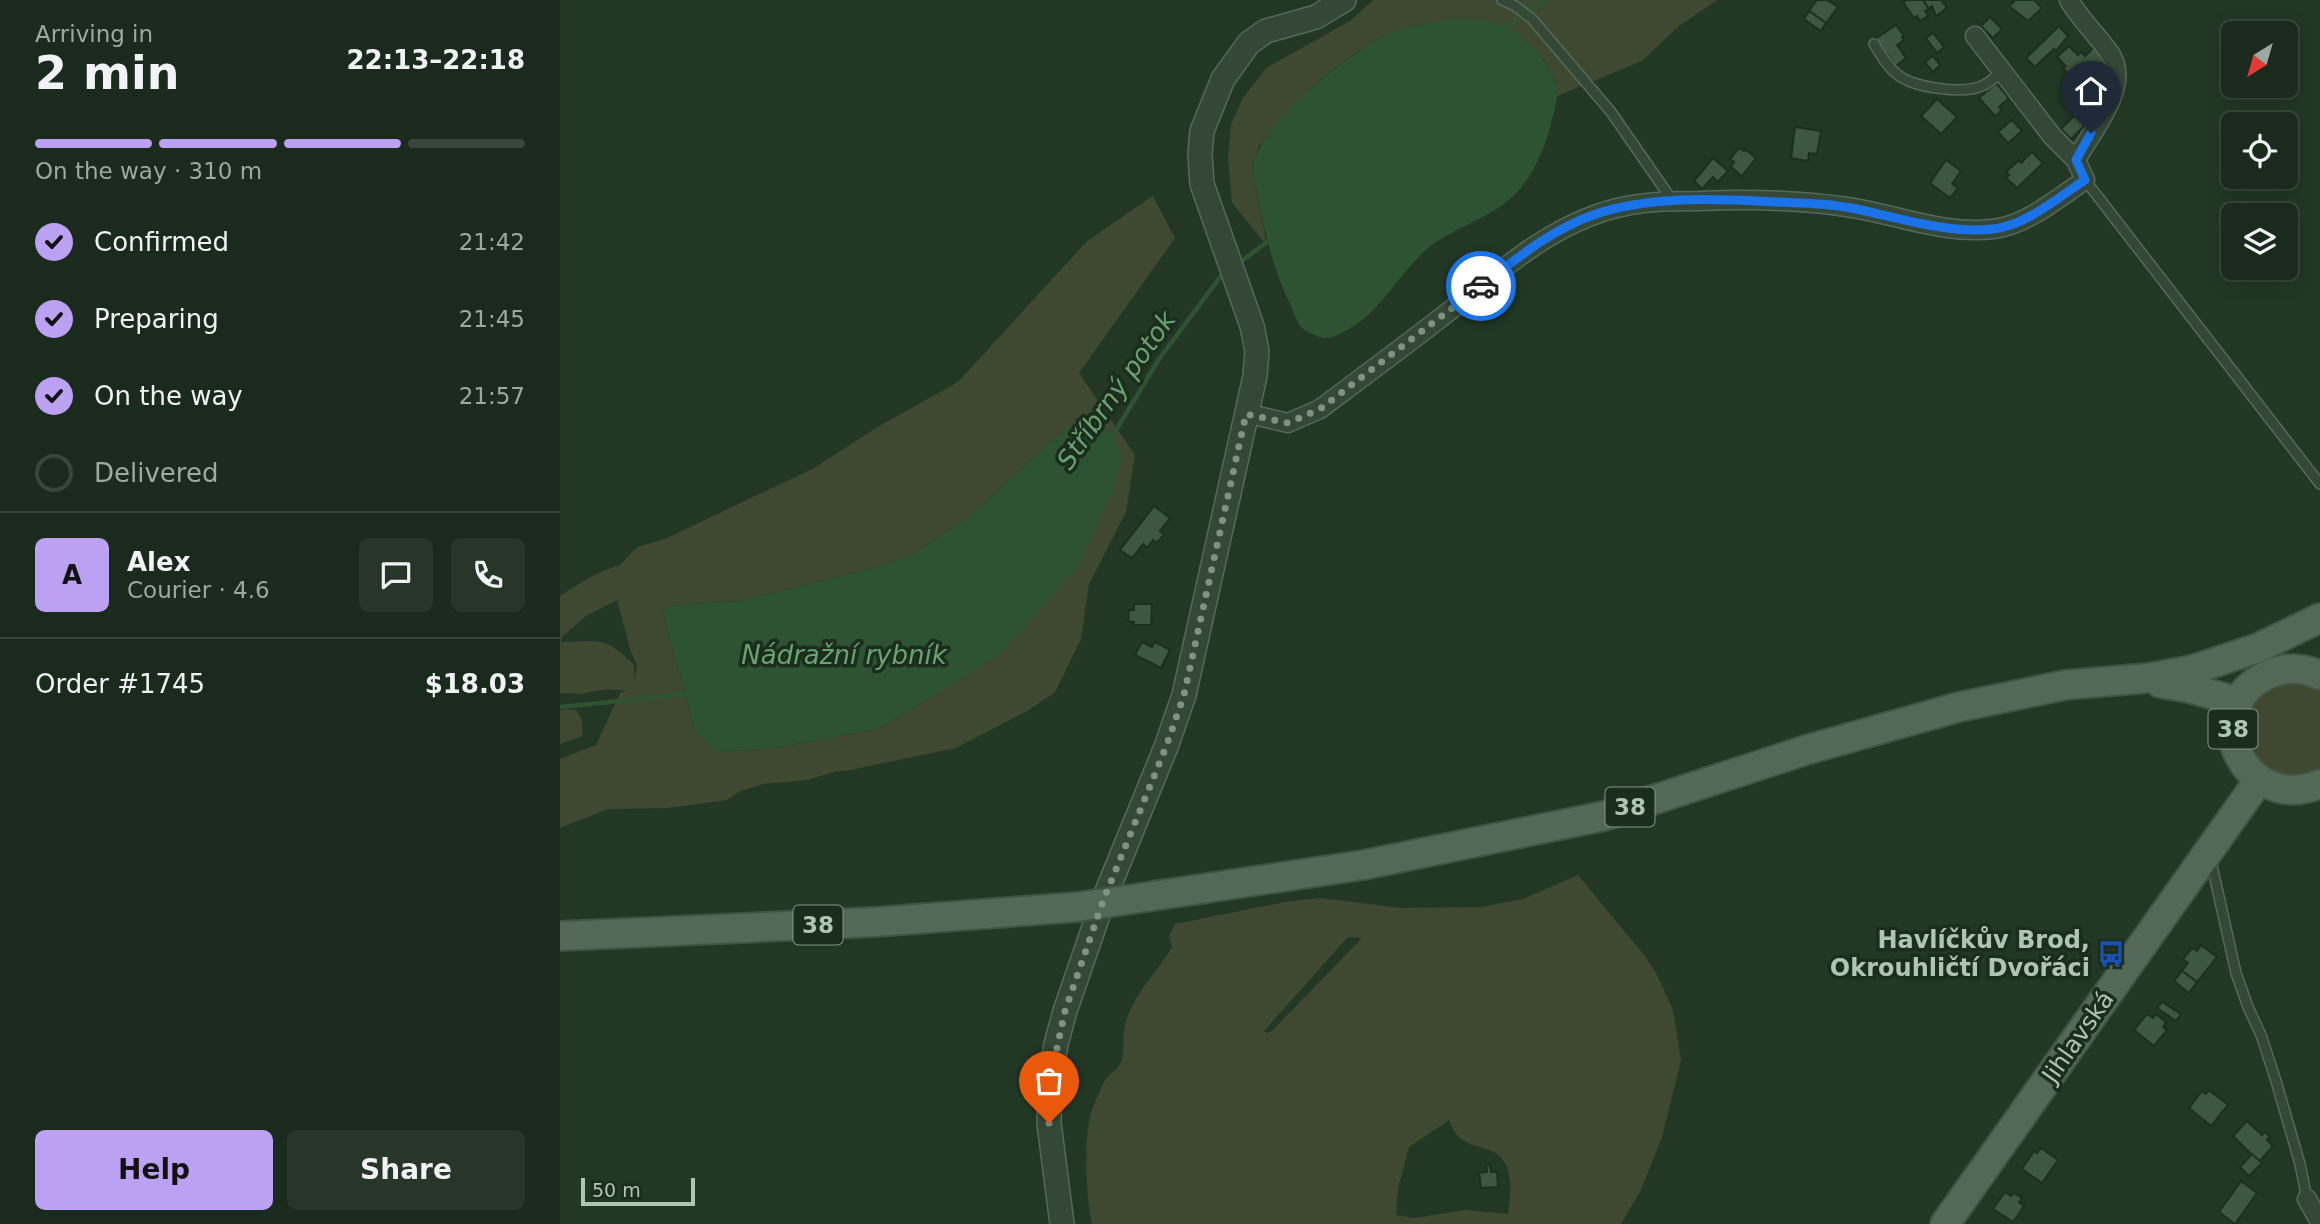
<!DOCTYPE html>
<meta charset="utf-8">
<style>
:root{--surface:#1a2a1c;--page:#273629;--text:#f1f3f6;--muted:#9fa7a3;--line:#38463b;--accent:#bca0f2}
body{margin:0;font-family:"DejaVu Sans",sans-serif;background:var(--page);color:var(--text);height:100vh;display:flex;flex-direction:column;font-size:26px;white-space:nowrap}
*{box-sizing:border-box;margin:0}
p{font-size:23px;color:var(--muted)}
.icon{flex:none;width:38px;height:38px;fill:none;stroke:currentColor;stroke-width:2;stroke-linecap:round;stroke-linejoin:round}
.map{position:relative;flex:1;overflow:hidden}
.side{display:flex;flex-direction:column;background:var(--surface);width:560px}
.side>*{flex:none}
.needle{width:46px;rotate:217deg}
.buttons{position:absolute;left:1661px;top:21px;display:grid;gap:14px}
.buttons a{display:grid;place-items:center;width:77px;height:77px;border-radius:10px;background:var(--surface);box-shadow:0 4px 18px #0003,0 0 0 2px var(--line);font-size:35px}
.scale{position:absolute;left:21px;bottom:18px;width:114px;box-sizing:border-box;padding-left:7px;border:4px solid #b0c4b4;border-top:0;font-size:19px;line-height:24px;white-space:nowrap;color:#b0c4b4;-webkit-text-stroke:5px #1b2d1d;paint-order:stroke}
.pin{position:absolute;display:grid;place-items:center;width:60px;height:60px;color:#fff;margin:-72px -30px;border-radius:50% 50% 50% 0;rotate:-45deg;box-shadow:0 0 7px #0007}
.pin .icon{rotate:45deg}
.courier{position:absolute;display:grid;place-items:center;width:70px;height:70px;margin:-35px;border:5px solid #1a73e8;border-radius:50%;background:#fff;color:#222;box-shadow:0 2px 9px #0007}
.overview em{font-style:normal;font-weight:700}
.overview div{display:flex;flex-direction:column-reverse}
.overview{display:flex;align-items:center;justify-content:space-between;height:119px;padding:0 35px}
h1{font-size:46px;font-weight:700;line-height:52px}
.bar{display:grid;grid-template-columns:repeat(4,1fr);gap:10px 7px;align-content:center;height:84px;padding:0 35px}
.bar i{height:9px;border-radius:5px;background:var(--line)}
.bar .on{background:var(--accent)}
.bar p{grid-column:span 4}
.line{display:flex;align-items:center;gap:18px;padding:0 35px;border-top:2px solid var(--line)}
.line div{flex:1}
.round{display:grid;place-items:center;flex:none;width:74px;height:74px;border-radius:10px;background:var(--page)}
ol{padding:0 35px;list-style:none}
li{display:flex;align-items:center;gap:21px;height:77px}
li p{margin-inline-start:auto}
li .icon{padding:7px;border-radius:50%;background:var(--accent);color:#111;stroke-width:4}
li:last-child{color:var(--muted)}
li i{width:38px;height:38px;border:4px solid var(--line);border-radius:50%}
.button{display:flex;gap:14px;margin-top:auto;padding:14px 35px}
.button a{flex:1;height:80px;border-radius:10px;background:var(--accent);color:#111;font-size:28px;font-weight:700;line-height:80px;text-align:center}
.button a+a{background:var(--page);color:var(--text)}
main{display:flex;flex:1;min-height:0}
.map>svg:first-child{display:block}
.green{fill:#3f4932;fill-rule:evenodd}
.water{fill:#2e5333}
.lines{fill:none;stroke-linecap:round;stroke-linejoin:round}
.stream{stroke:#2e5333;stroke-width:4.5}
.building{fill:#3e5742;stroke:#1d2f1f;stroke-width:2}
.service-casing{stroke:#556959;stroke-width:12}
.minor-casing{stroke:#556959;stroke-width:21}
.tertiary-casing{stroke:#556959;stroke-width:26}
.primary-casing{stroke:#415444;stroke-width:32}
.service{stroke:#354838;stroke-width:9}
.minor{stroke:#354838;stroke-width:18}
.tertiary{stroke:#354838;stroke-width:23}
.primary{stroke:#536856;stroke-width:28}
.primary-bridge-casing{stroke:#415444;stroke-width:32;stroke-linecap:butt}
.primary-bridge{stroke:#536856;stroke-width:28}
.done{stroke:#7e9382;stroke-width:7;stroke-dasharray:0 12.6}
.route{stroke:#1a73e8;stroke-width:9}
.labels{text-anchor:middle;dominant-baseline:central;stroke-width:7;stroke-linejoin:round;paint-order:stroke}
.shield{fill:#1b2d1d;stroke:#839787;stroke-width:2}
.shield-label{font-size:23px;font-weight:bold;fill:#b0c4b4}
.poi-label{font-size:24px;font-weight:bold;fill:#b0c4b4;stroke:#1b2d1d;text-anchor:end}
.street-label{font-size:24px;fill:#b0c4b4;stroke:#1b2d1d}
.water-label{font-size:26px;font-style:italic;fill:#6aa272;stroke:#1b2d1d}
</style>
<main>
<section class="side">
<div class="overview"><div><h1>2 min</h1><p>Arriving in</p></div><em>22:13–22:18</em></div>
<div class="bar"><i class="on"></i><i class="on"></i><i class="on"></i><i></i><p>On the way · 310 m</p></div>
<ol>
<li><svg class="icon" aria-label="check" viewBox="0 0 24 24"><path d="M5 12l5 5 9-10"/></svg>Confirmed<p>21:42</p></li>
<li><svg class="icon" aria-label="check" viewBox="0 0 24 24"><path d="M5 12l5 5 9-10"/></svg>Preparing<p>21:45</p></li>
<li><svg class="icon" aria-label="check" viewBox="0 0 24 24"><path d="M5 12l5 5 9-10"/></svg>On the way<p>21:57</p></li>
<li><i></i>Delivered</li>
</ol>
<div class="line" style="height:126px"><b class="round" style="background:var(--accent);color:#111">A</b><div><b>Alex</b><p>Courier · 4.6</p></div><a class="round"><svg class="icon" aria-label="chat" viewBox="0 0 24 24"><path d="M4 5h16v11H9l-5 4z"/></svg></a><a class="round"><svg class="icon" aria-label="phone" viewBox="0 0 24 24"><path d="M5 4h4l2 5-3 2q2 4 5 5l2-3 5 2v4C11 20 4 13 5 4z"/></svg></a></div>
<div class="line" style="height:91px"><div>Order #1745</div><b>$18.03</b></div>
<div class="button"><a>Help</a><a>Share</a></div>
</section>
<div class="map">
<svg width="1760" height="1224" viewBox="0 0 1760 1224">
<rect width="100%" height="100%" fill="#223825"/>
<g class="green">
<path d="M813,0H1157L1119,26L1082,61L997,96L995,80L985,61L966,41L868,23L824,36L795,53L762,78L724,115L699,146L692,168L707,246L672,203L668,158L671,124L683,98L706,68L790,21Z"/>
<path d="M593,196L615,238L519,373L575,455L566,512L529,584L521,639L495,692L469,710L396,748L285,771H277L247,780L203,784L181,791L167,800L108,808L48,809L0,828V759L36,745L60,693L67,691L47,689L20,694L0,693V596L34,575L56,566L58,567L77,547L105,539L254,468L316,428L398,382L527,241ZM505,429L377,693L339,717L314,730L214,748L157,752L136,733L103,613L109,606L178,601L298,572L348,557L409,517ZM57,600L71,652L77,665L74,683V665C45,635 39,642 1,642L2,637L26,616Z"/>
<path d="M1730,682L1751,685L1760,689V770C1691,803 1654,698 1730,682Z"/>
<path d="M5,709L16,710L22,721V736L0,744V711Z"/>
<path d="M1018,875L1084,955L1096,973L1113,1010L1121,1060L1102,1137L1080,1192L1061,1224H532C526,1199 524,1142 530,1117C532,1108 540,1091 544,1082C548,1074 558,1070 561,1062C565,1050 562,1037 565,1025C573,994 597,973 612,947L609,936L615,924L725,902L760,898L841,908L921,907L963,899ZM788,937L802,938L712,1031L706,1033L704,1031ZM889,1120C891,1125 894,1131 897,1135C904,1144 920,1147 931,1151C955,1160 951,1193 948,1214L905,1210L855,1218L836,1215L838,1188L849,1147Z"/>
</g>
<g class="water">
<path d="M894,19C911,20 930,19 946,27C969,40 998,68 997,97C996,107 992,118 990,128C984,149 974,172 960,189C935,218 894,226 867,249C844,269 818,312 794,326C784,331 771,341 760,337C754,335 745,331 741,327C737,322 734,314 732,308C714,272 705,235 698,197C696,187 692,175 693,166C700,123 784,57 822,37C844,27 870,22 894,19Z"/>
<path d="M524,421L543,424L553,436L561,454L557,480L516,570L440,654L339,717L314,730L214,748L157,752L136,733L103,613L109,606L178,601L298,572L348,557L409,517L505,429Z"/>
</g>
<g class="lines">
<g class="stream">
<path d="M968,11L986,0"/>
<path d="M942,29L962,16"/>
<path d="M679,263L711,239"/>
<path d="M550,440L599,359L661,276L666,272"/>
<path d="M0,707L129,694"/>
</g>
</g>
<g class="building">
<path d="M1257,0H1267L1278,7L1266,23L1249,11Z"/>
<path d="M1347,0H1363L1369,9L1365,11L1368,16L1360,21L1357,16L1354,18L1343,2Z"/>
<path d="M1363,0H1381L1387,8L1376,16L1372,6L1369,9Z"/>
<path d="M1452,0H1474L1482,8L1468,21L1449,6L1454,2Z"/>
<path d="M1249,11L1266,23L1261,31L1244,19Z"/>
<path d="M1430,17L1442,29L1433,38L1421,26Z"/>
<path d="M1336,25L1344,36L1342,37L1344,40L1337,45L1346,58L1336,66L1315,39Z"/>
<path d="M1499,26L1508,36L1496,51L1494,49L1475,67L1466,58Z"/>
<path d="M1373,33L1384,47L1377,53L1366,38Z"/>
<path d="M1536,45L1545,60L1521,82L1512,73L1509,75L1503,68L1506,66L1497,57L1509,46L1518,55L1521,52L1525,56Z"/>
<path d="M1373,56L1380,65L1373,72L1365,62Z"/>
<path d="M1436,83L1449,98L1439,107L1442,110L1435,116L1419,98Z"/>
<path d="M1377,99L1397,117L1381,134L1361,116Z"/>
<path d="M1517,105L1529,117L1526,120L1528,122L1511,139L1501,129L1515,115L1511,111Z"/>
<path d="M1452,120L1462,131L1448,143L1438,132Z"/>
<path d="M1235,127L1261,131L1257,154L1249,153L1248,161L1231,158Z"/>
<path d="M1179,148L1184,151L1185,149L1196,158L1182,176L1171,167L1174,162L1170,159Z"/>
<path d="M1472,152L1483,163L1457,188L1446,178L1449,175L1446,172L1459,160L1461,163Z"/>
<path d="M1153,158L1168,171L1158,182L1153,177L1142,189L1134,181Z"/>
<path d="M1386,160L1401,171L1392,184L1398,188L1390,198L1370,183Z"/>
<path d="M594,506L610,518L600,531L604,534L597,543L593,540L587,548L583,544L572,558L560,550Z"/>
<path d="M574,604H592L591,625H573L574,622L568,621L569,610H574Z"/>
<path d="M582,642L592,647L595,642L610,650L601,668L575,655Z"/>
<path d="M1641,945L1657,957L1637,982L1622,971L1628,963L1623,959L1632,948L1637,951Z"/>
<path d="M1622,971L1637,982L1629,993L1614,981Z"/>
<path d="M1602,1002L1621,1014L1616,1021L1597,1008Z"/>
<path d="M1587,1014L1593,1018L1596,1014L1606,1022L1603,1027L1607,1030L1594,1046L1574,1030Z"/>
<path d="M1649,1090L1668,1105L1651,1126L1629,1108L1642,1091L1646,1094Z"/>
<path d="M1687,1121L1702,1135L1705,1132L1710,1137L1707,1140L1713,1146L1699,1162L1673,1136Z"/>
<path d="M1481,1148L1498,1160L1482,1183L1462,1169L1474,1151L1477,1153Z"/>
<path d="M1692,1154L1702,1163L1689,1176L1680,1167Z"/>
<path d="M926,1165H930L931,1172H937L938,1187L921,1188L919,1173L927,1172Z"/>
<path d="M1681,1181L1697,1193L1675,1224L1659,1212Z"/>
<path d="M1445,1192L1451,1196L1454,1193L1462,1198L1459,1202L1464,1206L1453,1222L1433,1209Z"/>
</g>
<g class="lines">
<defs>
<g id="service">
<path d="M942,0L955,6L972,19L1051,112L1112,200"/>
<path d="M1314,44C1321,55 1327,67 1338,75C1355,88 1405,95 1424,85C1431,82 1437,75 1442,71"/>
<path d="M1525,180L1760,484"/>
<path d="M1651,861L1676,973L1688,1007L1701,1035L1716,1081L1740,1164L1747,1199"/>
</g>
<g id="minor">
<path d="M1509,0C1520,19 1536,34 1549,52C1573,85 1532,130 1516,160"/>
<path d="M686,413L728,423L760,409C800,379 839,350 878,320C935,276 993,220 1066,206C1090,201 1115,201 1140,201C1188,199 1239,200 1287,207C1335,214 1384,235 1433,229C1467,225 1498,198 1525,180L1516,160L1492,136L1415,36"/>
<path d="M1747,1199L1760,1222"/>
</g>
<path id="tertiary" d="M502,1224L489,1123L490,1080L496,1044L505,1011L543,901L606,747L624,695L695,376L697,351L692,326L642,184L640,154L642,131L663,79L689,43L706,31L756,17L784,0"/>
<g id="primary">
<path d="M1760,675C1743,668 1725,666 1707,675C1636,709 1684,815 1760,784"/>
<path d="M1600,683L1629,688L1679,702"/>
<path d="M566,900L803,865L1044,816L1246,750L1399,707L1505,685L1588,678L1632,670L1698,648L1760,618"/>
<path d="M0,936L315,922L517,907"/>
<path d="M1385,1224L1699,780"/>
</g>
</defs>
<use href="#service" class="service-casing"/>
<use href="#minor" class="minor-casing"/>
<use href="#tertiary" class="tertiary-casing"/>
<use href="#primary" class="primary-casing"/>
<use href="#service" class="service"/>
<use href="#minor" class="minor"/>
<use href="#tertiary" class="tertiary"/>
<use href="#primary" class="primary"/>
<defs>
<path id="primary-bridge" d="M517,907L566,900"/>
</defs>
<use href="#primary-bridge" class="primary-bridge-casing"/>
<use href="#primary-bridge" class="primary-bridge"/>
</g>
<g class="lines">
<path class="done" d="M489,1123L490,1080L505,1011L543,901L606,747L624,695L686,414L728,423L760,409L921,286"/>
<path class="route" d="M921,286C956,259 991,230 1033,215C1090,195 1157,199 1217,202C1242,203 1267,203 1291,208C1337,217 1386,234 1433,229C1465,226 1499,197 1525,180L1516,160L1531,133"/>
</g>
<defs>
<symbol id="bus-bare" viewBox="-9 -9 18 18"><path d="M-5-6H5V4H4V6H2V4H-2V6H-4V4H-5ZM-3.5-4V0h7V-4ZM-3.5 1.2v1.5H-2V1.2ZM2 1.2v1.5H3.5V1.2Z" fill="#1a4fb4" stroke="#1b2d1d" stroke-width="2.5" paint-order="stroke"/></symbol>
</defs>
<g fill-rule="evenodd">
<use href="#bus-bare" x="1532" y="935" width="38" height="38"/>
</g>
<g class="labels">
<g class="shield">
<rect x="1648.5" y="709.5" width="49" height="39" rx="5"/>
<rect x="1045.5" y="787.5" width="49" height="39" rx="5"/>
<rect x="233.5" y="905.5" width="49" height="39" rx="5"/>
</g>
<g class="shield-label">
<text x="1673" y="729">38</text>
<text x="1070" y="807">38</text>
<text x="258" y="925">38</text>
</g>
<g class="poi-label">
<text x="1530" y="940">Havlíčkův Brod,<tspan x="1530" dy="28">Okrouhličtí Dvořáci</tspan></text>
</g>
<g class="street-label">
<text transform="translate(1518 1037) rotate(-55)">Jihlavská</text>
</g>
<g class="water-label">
<text transform="translate(556 390) rotate(-55)">Stříbrný potok</text>
<text x="284" y="655">Nádražní rybník</text>
</g>
</g>
</svg>
<div class="buttons">
<a><svg class="needle" viewBox="-14 -14 28 28"><path d="M0-13l5 13h-10z" fill="#e53935"/><path d="M0 13l5-13h-10z" fill="#9fa7a3"/></svg></a>
<a><svg class="icon" aria-label="locate" viewBox="0 0 24 24"><circle cx="12" cy="12" r="6"/><path d="M12 2v4M12 18v4M2 12h4M18 12h4"/></svg></a>
<a><svg class="icon" aria-label="layers" viewBox="0 0 24 24"><path d="M12 4l9 5-9 5-9-5zM3 14l9 5 9-5"/></svg></a>
</div>
<div class="scale">50 m</div>
<div class="pin" style="left:489px;top:1123px;background:#ea580c"><svg class="icon" aria-label="bag" viewBox="0 0 24 24"><path d="M5 8h14l-1 12H6zM9 8a3 3 0 0 1 6 0"/></svg></div>
<div class="pin" style="left:1531px;top:133px;background:#1f2937"><svg class="icon" aria-label="home" viewBox="0 0 24 24"><path d="M3 11l9-7 9 7M6 9v11h12V9"/></svg></div>
<div class="courier" style="left:921px;top:286px"><svg class="icon" aria-label="car" viewBox="0 0 24 24"><path d="M5 17H2v-5l4-1 3-4h7l3 4 3 1v5h-3M9 17h6M6 11h13"/><circle cx="7" cy="17" r="2"/><circle cx="17" cy="17" r="2"/></svg></div>
</div>
</main>
